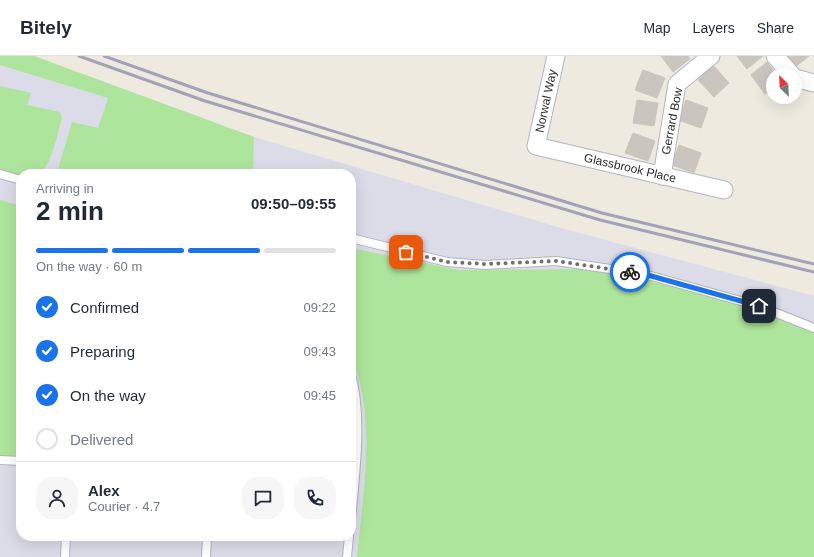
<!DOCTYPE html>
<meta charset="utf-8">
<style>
:root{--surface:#fff;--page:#f6f6f7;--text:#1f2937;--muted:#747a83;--line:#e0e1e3;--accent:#1a73e8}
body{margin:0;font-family:Arial,sans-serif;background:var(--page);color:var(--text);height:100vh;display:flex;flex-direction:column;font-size:15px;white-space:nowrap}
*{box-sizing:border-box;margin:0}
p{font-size:13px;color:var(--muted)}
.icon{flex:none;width:22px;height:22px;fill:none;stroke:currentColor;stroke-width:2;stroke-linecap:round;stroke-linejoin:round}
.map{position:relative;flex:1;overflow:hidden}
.sheet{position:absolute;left:16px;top:113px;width:340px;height:372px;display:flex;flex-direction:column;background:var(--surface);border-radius:16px;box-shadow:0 4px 16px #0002}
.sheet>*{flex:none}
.needle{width:26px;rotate:336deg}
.controls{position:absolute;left:766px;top:12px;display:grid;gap:8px}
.controls a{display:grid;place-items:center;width:36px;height:36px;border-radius:50%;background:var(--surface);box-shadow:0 4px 16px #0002;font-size:20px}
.pin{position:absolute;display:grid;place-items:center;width:34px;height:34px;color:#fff;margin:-17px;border-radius:8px;box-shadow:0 2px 6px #0006}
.courier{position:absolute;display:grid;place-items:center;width:40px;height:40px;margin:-20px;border:3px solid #1a73e8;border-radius:50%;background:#fff;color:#222;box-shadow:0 1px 5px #0007}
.head em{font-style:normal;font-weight:800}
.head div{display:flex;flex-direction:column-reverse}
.head{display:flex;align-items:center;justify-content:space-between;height:68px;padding:0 20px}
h1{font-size:26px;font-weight:800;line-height:30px}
.bar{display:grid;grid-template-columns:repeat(4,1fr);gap:6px 4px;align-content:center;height:48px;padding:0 20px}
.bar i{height:5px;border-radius:3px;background:var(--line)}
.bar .on{background:var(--accent)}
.bar p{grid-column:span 4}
.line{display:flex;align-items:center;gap:10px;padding:0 20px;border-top:1px solid var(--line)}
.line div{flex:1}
.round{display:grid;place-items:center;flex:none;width:42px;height:42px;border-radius:16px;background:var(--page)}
ol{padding:0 20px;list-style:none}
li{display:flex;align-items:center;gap:12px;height:44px}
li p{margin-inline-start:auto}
li .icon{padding:4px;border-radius:50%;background:var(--accent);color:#fff;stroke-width:4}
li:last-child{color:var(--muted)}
li i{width:22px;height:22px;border:2px solid var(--line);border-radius:50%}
header{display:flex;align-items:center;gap:24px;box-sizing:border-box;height:56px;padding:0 20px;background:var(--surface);border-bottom:1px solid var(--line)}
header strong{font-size:19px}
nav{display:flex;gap:22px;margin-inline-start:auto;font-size:14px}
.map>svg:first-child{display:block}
.airport{fill:#dbdce7;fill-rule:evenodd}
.green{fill:#aee59c}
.building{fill:#cac6bf;stroke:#cac6b9}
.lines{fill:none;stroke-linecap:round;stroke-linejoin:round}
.lane-casing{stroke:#b3b4c0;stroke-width:10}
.street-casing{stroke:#b3b4c0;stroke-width:19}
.lane{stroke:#fff;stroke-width:8}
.street{stroke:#fff;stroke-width:17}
.rail{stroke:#a2a3b7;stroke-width:3}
.done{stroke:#716f6c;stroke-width:4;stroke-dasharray:0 7.2}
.route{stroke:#1a73e8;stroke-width:5}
.labels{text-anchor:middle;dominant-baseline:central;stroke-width:3;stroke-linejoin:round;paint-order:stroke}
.street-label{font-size:12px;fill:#2d2d2d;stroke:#fff}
</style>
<header>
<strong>Bitely</strong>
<nav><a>Map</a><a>Layers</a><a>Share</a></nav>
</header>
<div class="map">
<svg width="814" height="501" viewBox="0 0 814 501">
<rect width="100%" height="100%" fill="#eeeae0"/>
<path class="airport" d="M0,0H34L254,81L561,172L814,240V501H0ZM21,118H351V480H21Z"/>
<g class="green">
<path d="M0,0H34L254,81L253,118H58L59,110L72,66L98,72L108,42L0,9Z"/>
<path d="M0,30L31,37L27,49L60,56L62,62C58,75 51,115 37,118C32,119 26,118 21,118V120L0,114Z"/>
<path d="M0,144L21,150V402L0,400Z"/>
<path d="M351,192L459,214L592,213L717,240L814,276V501H357C363,440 377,358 351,301Z"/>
</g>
<g class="building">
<path d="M661,0H688L690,3L673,16Z"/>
<path d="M737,0H763L747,13Z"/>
<path d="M786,0H809L795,11Z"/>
<path d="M767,6L777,19H773V32L765,38L751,19Z"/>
<path d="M713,9L729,27L714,41L698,24Z"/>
<path d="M643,14L665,22L657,42L635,34Z"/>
<path d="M637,44L658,47L654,70L633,67Z"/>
<path d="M686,44L708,52L701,72L678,64Z"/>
<path d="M633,77L655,85L648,105L625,97Z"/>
<path d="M679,89L701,97L694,117L672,109Z"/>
</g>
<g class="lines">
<defs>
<g id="lane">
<path d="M0,118L21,124"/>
<path d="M351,182L447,206L485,209L556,205L644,218L759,250L814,272"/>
<path d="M351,318C363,361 355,419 351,464"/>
<path d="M0,404L21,405"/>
<path d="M65,501L66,480"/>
<path d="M206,501L207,480"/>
<path d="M347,501L349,480"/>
</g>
<g id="street">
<path d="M556,0L536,90L724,134"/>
<path d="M775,0L792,19"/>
<path d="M795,22L814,27"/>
<path d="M662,120L677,28L711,0"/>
</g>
</defs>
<use href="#lane" class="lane-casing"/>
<use href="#street" class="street-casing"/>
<use href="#lane" class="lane"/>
<use href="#street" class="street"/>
<g class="rail">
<path d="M79,0L205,45L600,164L814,216"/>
<path d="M104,0L208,37L602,157L814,208"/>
</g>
</g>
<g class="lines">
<path class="done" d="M406,196L447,206L485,208L556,205L630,216"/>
<path class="route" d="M630,216L644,218L759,250"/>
</g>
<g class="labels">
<g class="street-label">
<text transform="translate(546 45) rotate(-78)">Norwal Way</text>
<text transform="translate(672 65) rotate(-79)">Gerrard Bow</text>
<text transform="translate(630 112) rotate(13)">Glassbrook Place</text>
</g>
</g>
</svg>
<div class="controls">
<a><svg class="needle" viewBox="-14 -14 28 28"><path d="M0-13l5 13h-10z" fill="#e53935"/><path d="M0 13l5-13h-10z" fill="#747a83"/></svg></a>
</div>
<div class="pin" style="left:406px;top:196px;background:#ea580c"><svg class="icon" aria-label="bag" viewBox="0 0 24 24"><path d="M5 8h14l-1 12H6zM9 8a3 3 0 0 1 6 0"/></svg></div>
<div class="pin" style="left:759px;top:250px;background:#1f2937"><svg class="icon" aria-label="home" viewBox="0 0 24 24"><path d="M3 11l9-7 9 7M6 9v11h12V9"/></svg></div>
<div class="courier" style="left:630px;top:216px"><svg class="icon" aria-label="bike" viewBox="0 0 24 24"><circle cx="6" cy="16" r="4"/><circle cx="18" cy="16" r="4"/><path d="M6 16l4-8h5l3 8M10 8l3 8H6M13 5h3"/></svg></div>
<section class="sheet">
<div class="head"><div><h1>2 min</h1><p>Arriving in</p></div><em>09:50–09:55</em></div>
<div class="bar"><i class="on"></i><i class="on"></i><i class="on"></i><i></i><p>On the way · 60 m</p></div>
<ol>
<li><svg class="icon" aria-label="check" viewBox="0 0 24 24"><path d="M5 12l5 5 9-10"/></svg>Confirmed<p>09:22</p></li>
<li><svg class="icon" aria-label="check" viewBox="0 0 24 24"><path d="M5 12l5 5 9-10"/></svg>Preparing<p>09:43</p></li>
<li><svg class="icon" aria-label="check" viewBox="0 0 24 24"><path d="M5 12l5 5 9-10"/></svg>On the way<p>09:45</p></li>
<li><i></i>Delivered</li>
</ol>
<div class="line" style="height:72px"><a class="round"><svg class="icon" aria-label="person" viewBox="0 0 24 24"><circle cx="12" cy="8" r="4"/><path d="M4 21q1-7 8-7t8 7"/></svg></a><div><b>Alex</b><p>Courier · 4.7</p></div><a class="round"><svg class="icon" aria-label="chat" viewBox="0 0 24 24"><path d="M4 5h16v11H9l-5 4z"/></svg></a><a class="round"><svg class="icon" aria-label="phone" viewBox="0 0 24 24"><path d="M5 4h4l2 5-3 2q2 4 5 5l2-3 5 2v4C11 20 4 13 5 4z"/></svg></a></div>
</section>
</div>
